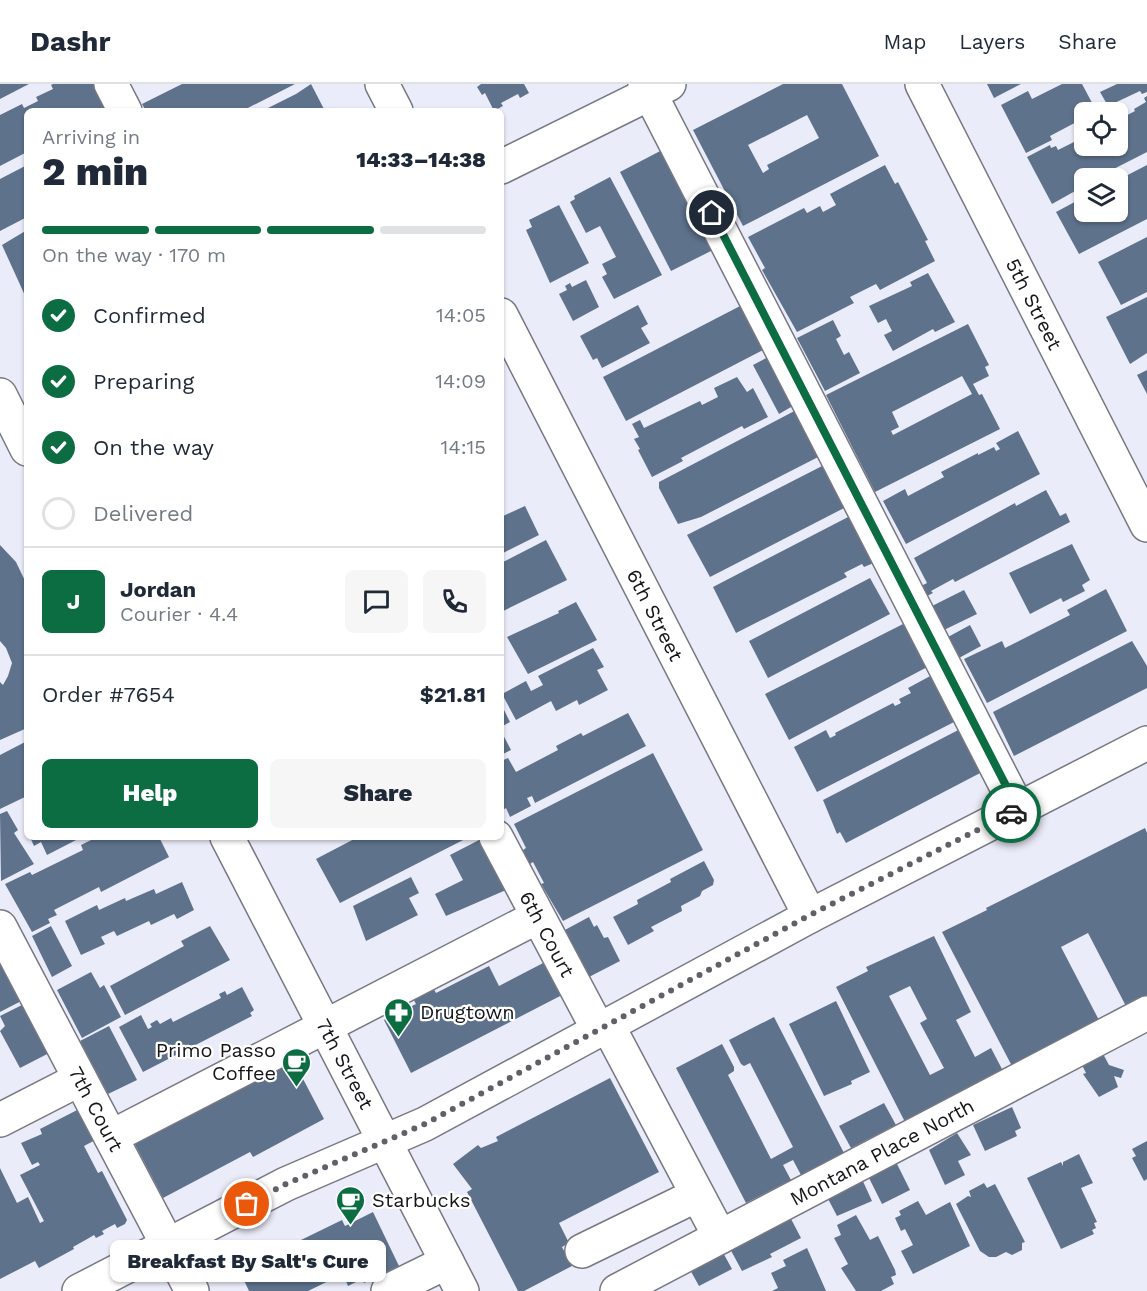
<!DOCTYPE html>
<meta charset="utf-8">
<style>
:root{--surface:#fff;--page:#f6f6f7;--text:#1f2937;--muted:#747a83;--line:#e0e1e3;--accent:#0c6d43}
body{margin:0;font-family:"Work Sans",sans-serif;background:var(--page);color:var(--text);height:100vh;display:flex;flex-direction:column;font-size:22px;white-space:nowrap}
*{box-sizing:border-box;margin:0}
p{font-size:20px;color:var(--muted)}
.icon{flex:none;width:33px;height:33px;fill:none;stroke:currentColor;stroke-width:2;stroke-linecap:round;stroke-linejoin:round}
.map{position:relative;flex:1;overflow:hidden}
.drawer{position:absolute;left:24px;top:24px;width:480px;height:732px;display:flex;flex-direction:column;background:var(--surface);border-radius:9px;box-shadow:0 2px 4px #0004}
.drawer>*{flex:none}
.buttons{position:absolute;left:1074px;top:18px;display:grid;gap:12px}
.buttons a{display:grid;place-items:center;width:54px;height:54px;border-radius:9px;background:var(--surface);box-shadow:0 2px 4px #0004;font-size:30px}
.pin{position:absolute;display:grid;place-items:center;width:51px;height:51px;color:#fff;margin:-26px;border:3px solid #fff;border-radius:50%;box-shadow:0 2px 6px #0007}
.courier{position:absolute;display:grid;place-items:center;width:60px;height:60px;margin:-30px;border:4px solid #0c6d43;border-radius:50%;background:#fff;color:#222;box-shadow:0 2px 8px #0007}
.bubble{position:absolute;height:42px;border-radius:9px;background:var(--surface);box-shadow:0 2px 4px #0004;font-size:20px;font-weight:800;line-height:42px;text-align:center}
.headline em{font-style:normal;font-weight:800}
.headline div{display:flex;flex-direction:column-reverse}
.headline{display:flex;align-items:center;justify-content:space-between;height:102px;padding:0 18px}
h1{font-size:39px;font-weight:800;line-height:45px}
.bar{display:grid;grid-template-columns:repeat(4,1fr);gap:9px 6px;align-content:center;height:72px;padding:0 18px}
.bar i{height:8px;border-radius:4px;background:var(--line)}
.bar .active{background:var(--accent)}
.bar p{grid-column:span 4}
.line{display:flex;align-items:center;gap:15px;padding:0 18px;border-top:2px solid var(--line)}
.line div{flex:1}
.round{display:grid;place-items:center;flex:none;width:63px;height:63px;border-radius:9px;background:var(--page)}
ol{padding:0 18px;list-style:none}
li{display:flex;align-items:center;gap:18px;height:66px}
li p{margin-inline-start:auto}
li .icon{padding:6px;border-radius:50%;background:var(--accent);color:#fff;stroke-width:4}
li:last-child{color:var(--muted)}
li i{width:33px;height:33px;border:3px solid var(--line);border-radius:50%}
.action{display:flex;gap:12px;margin-top:auto;padding:12px 18px}
.action a{flex:1;height:69px;border-radius:9px;background:var(--accent);color:#fff;font-size:24px;font-weight:800;line-height:69px;text-align:center}
.action a+a{background:var(--page);color:var(--text)}
header{display:flex;align-items:center;gap:36px;box-sizing:border-box;height:84px;padding:0 30px;background:var(--surface);border-bottom:2px solid var(--line)}
header strong{font-size:28px}
nav{display:flex;gap:33px;margin-inline-start:auto;font-size:21px}
.map>svg:first-child{display:block}
.building{fill:#5e728c;fill-rule:evenodd}
.lines{fill:none;stroke-linecap:round;stroke-linejoin:round}
.minor-casing{stroke:#777883;stroke-width:36}
.minor{stroke:#fff;stroke-width:33}
.done{stroke:#606067;stroke-width:6;stroke-dasharray:0 10.8}
.route{stroke:#0c6d43;stroke-width:8}
.labels{text-anchor:middle;dominant-baseline:central;stroke-width:4.5;stroke-linejoin:round;paint-order:stroke}
.street-label{font-size:20px;fill:#151519;stroke:#fff}
.poi-label{font-size:20px;fill:#151519;stroke:#fff;text-anchor:start}
</style>
<header>
<strong>Dashr</strong>
<nav><a>Map</a><a>Layers</a><a>Share</a></nav>
</header>
<div class="map">
<svg width="1147" height="1207" viewBox="0 0 1147 1207">
<rect width="100%" height="100%" fill="#ebecf9"/>
<g class="building">
<path d="M0,0H29L0,15Z"/>
<path d="M53,0H94L107,26L27,27V68L0,82V31L22,20L24,24L38,17L36,13L53,5L51,1Z"/>
<path d="M182,0H295L242,27H146L142,20Z"/>
<path d="M311,0L325,27H262L296,10Z"/>
<path d="M481,0H524L529,9L520,14L518,10L501,19L503,22L494,27L485,9L482,11L477,3Z"/>
<path d="M783,0H842L879,72L743,142L693,46ZM807,31L819,54L767,81L769,85L763,89L748,61Z"/>
<path d="M987,0H1021L994,14Z"/>
<path d="M1062,0H1082L1097,28H1084V34L1050,52L1052,56L1026,69L1001,21L1028,7L1032,15Z"/>
<path d="M1117,0H1147V8L1142,10L1140,7L1108,22L1100,8Z"/>
<path d="M1147,12V68L1096,94H1084V102L1052,120L1027,73L1050,61L1051,64L1056,62L1058,66L1084,53V62H1118V30L1120,35L1135,27L1134,25L1146,18L1144,14Z"/>
<path d="M664,65L715,165L671,187L620,88Z"/>
<path d="M27,81V133L0,147V95Z"/>
<path d="M885,81L895,100L898,98L928,156L925,157L935,177L880,206L876,200L850,213L854,219L797,248L762,186L765,184L748,153L804,124L807,129L820,122L823,128L836,121L830,110Z"/>
<path d="M1147,81V135L1079,170L1056,128L1084,113V128H1118V96Z"/>
<path d="M610,93L662,191L614,215L602,193L607,190L602,180L616,173L600,142L586,149L570,118L575,115L574,112Z"/>
<path d="M559,121L589,179L550,199L526,146L532,143L529,136Z"/>
<path d="M27,146V216L2,161Z"/>
<path d="M1147,153V208L1121,221L1098,178Z"/>
<path d="M928,189L955,238L935,248L933,245L893,267L884,251L892,247L886,235L878,239L869,222L912,202L910,198Z"/>
<path d="M586,196L599,223L573,237L559,210L567,206L565,202L570,199L572,203Z"/>
<path d="M1147,213V269L1130,280L1106,233Z"/>
<path d="M744,220L767,264L626,337L603,293Z"/>
<path d="M638,221L648,240L641,244L650,259L602,284L597,274L593,276L580,252Z"/>
<path d="M833,236L841,252L836,255L844,271L849,268L860,289L825,307L797,254Z"/>
<path d="M968,240L989,281L985,283L989,292L973,300L979,311L982,310L1000,345L875,408L826,311ZM962,292L972,310L893,351L891,347L899,343L892,328Z"/>
<path d="M772,271L798,319L779,330L753,281Z"/>
<path d="M1147,286V310L1137,291Z"/>
<path d="M737,293L747,308L753,304L768,333L744,345L742,342L681,374L683,377L652,393L638,366L640,365L634,355L639,353L632,340L640,336L644,344L700,317L702,321L718,313L714,304Z"/>
<path d="M802,323L826,369L701,433L678,440L659,404V398Z"/>
<path d="M1018,347L1040,390L906,460L883,417L905,405L908,412L944,393L941,388L978,369V371L994,363L996,367L1000,365L996,359Z"/>
<path d="M826,380L848,422L710,493L687,451Z"/>
<path d="M1046,406L1060,432L1066,429L1070,438L955,498L953,495L931,507L933,509L927,512L921,502L927,499L914,474L1015,419L1016,422Z"/>
<path d="M525,422L539,451L501,470V433Z"/>
<path d="M852,431L876,478L864,483L862,480L844,489L847,493L736,549L713,503Z"/>
<path d="M546,456L567,496L501,528V479Z"/>
<path d="M1072,460L1090,496L1082,501L1085,507L1063,518L1061,514L1030,530L1009,489Z"/>
<path d="M0,461L16,478L27,501V644L0,656V598L3,601L8,592L12,579L6,564L0,557Z"/>
<path d="M870,494L890,530L768,594L749,557Z"/>
<path d="M1106,505L1127,547L987,619L964,575L1002,557L1005,564L1070,531L1067,526Z"/>
<path d="M964,506L977,530L944,546L932,522Z"/>
<path d="M576,518L597,556L528,590L507,553L559,529L558,527Z"/>
<path d="M907,538L933,580L789,656L765,610Z"/>
<path d="M970,541L981,562L959,574L948,553Z"/>
<path d="M1132,557L1147,582V604L1014,672L993,628Z"/>
<path d="M593,564L604,583L597,586L608,606L579,621L577,616L556,627L551,617L516,636L502,610L526,597L531,607L543,601L538,592Z"/>
<path d="M934,590L958,636L817,708L794,663L826,646L830,654L836,651L835,649L893,619L895,622L901,619L899,615L911,609L908,604Z"/>
<path d="M501,620L510,638L501,643Z"/>
<path d="M628,629L646,662L535,719L532,712L527,714L531,722L510,733L506,724L501,727V677L508,674L516,688L558,666L556,662L581,649L583,652Z"/>
<path d="M966,642L984,687L846,759L840,748L837,750L823,716Z"/>
<path d="M501,647L511,666L501,671Z"/>
<path d="M27,657V712L0,725V671Z"/>
<path d="M653,669L703,766L563,837L541,800L544,799L533,778L530,780L523,766L526,764L514,740Z"/>
<path d="M7,727L18,746L14,749L34,780L1,797L0,730Z"/>
<path d="M1145,744L1147,749V915L1128,926L1088,849L1061,863L1101,940L1013,984L942,848L987,826L986,824Z"/>
<path d="M30,753H77L78,755L47,771L41,758L34,762Z"/>
<path d="M97,753H159L169,773L101,808L99,803L54,826L57,831L48,835L50,839L32,848L5,800L30,788L32,791L83,766L81,761Z"/>
<path d="M358,753H469L340,819L316,775Z"/>
<path d="M483,754L506,806L446,832L435,810L463,796L450,771Z"/>
<path d="M704,777L714,796L713,801L702,807L700,812L681,822L682,827L651,843L654,847L628,861L613,833L638,820L637,816L671,798L670,795Z"/>
<path d="M411,793L419,809L409,814L418,831L366,857L353,822Z"/>
<path d="M182,798L194,826L177,835L174,830L151,841L149,837L117,852L114,847L101,853L105,860L81,871L65,837L97,821L99,826L125,814L126,817L154,805L156,810Z"/>
<path d="M589,833L594,843L597,841L604,854L608,853L620,877L587,894L563,847Z"/>
<path d="M51,842L72,882L52,893L32,852Z"/>
<path d="M210,842L230,876L125,931L110,902L184,862L181,857Z"/>
<path d="M934,852L971,928L956,936L975,973L991,964L1003,987L905,1038L836,903L868,887L866,883ZM910,902L927,935L920,939L944,984L930,991L889,912Z"/>
<path d="M0,870L27,914L0,928Z"/>
<path d="M547,877L564,910L411,989L384,936L416,920L411,911L431,900L436,909L489,882L499,902Z"/>
<path d="M91,888L100,904L104,901L121,933L82,954L57,906Z"/>
<path d="M242,903L254,926L250,929L252,932L143,988L119,943L141,931L148,945L152,943L150,940L157,936L160,940L171,934L173,938L221,914L219,910L225,907L227,911Z"/>
<path d="M836,917L870,988L851,997L852,1000L824,1012L789,940Z"/>
<path d="M28,918L55,966L20,984L0,947L5,942L0,932Z"/>
<path d="M774,933L844,1069L801,1091L793,1076L783,1081L791,1096L746,1119L676,984L722,960L734,983V987L728,991L771,1075L793,1063L750,979L744,982L741,980L729,956Z"/>
<path d="M109,942L137,996L108,1010L80,957Z"/>
<path d="M1102,968L1109,981L1124,986L1121,994L1114,992L1118,1003L1099,1013L1083,990L1086,989L1081,979Z"/>
<path d="M290,970L324,1035L253,1073L250,1068L163,1114L131,1053Z"/>
<path d="M610,994L659,1088L559,1139L569,1159L562,1163L572,1182L524,1207H518L467,1108L472,1105L453,1080L478,1061L481,1064L498,1057L496,1053Z"/>
<path d="M884,1019L896,1041L851,1064L839,1042Z"/>
<path d="M87,1021L103,1052L84,1062L98,1089L102,1087L127,1136L125,1140L117,1144L115,1140L102,1147L104,1150L96,1154L94,1151L89,1154L73,1163L74,1165L39,1184L35,1177L0,1195V1084L17,1119L28,1113L40,1139L44,1137L20,1091L40,1081L38,1078L32,1081L21,1059L42,1050L40,1045Z"/>
<path d="M1012,1023L1021,1044L1015,1047L1017,1052L985,1067L973,1041Z"/>
<path d="M957,1049L971,1071L958,1077L965,1091L945,1101L929,1066Z"/>
<path d="M1147,1057V1095L1144,1097L1132,1074L1136,1072L1132,1065Z"/>
<path d="M1079,1070L1093,1099L1081,1104L1097,1138L1094,1139L1096,1144L1092,1146L1094,1150L1061,1165L1027,1094L1061,1078L1063,1082V1078Z"/>
<path d="M896,1078L910,1106L882,1120L868,1092Z"/>
<path d="M861,1093L872,1117L837,1132L825,1109Z"/>
<path d="M984,1099L987,1104L995,1100L1025,1158L1022,1159V1166L1012,1171L1006,1168L996,1173H989L980,1167L956,1120L968,1112L971,1113L969,1107Z"/>
<path d="M918,1117L926,1131L950,1118L970,1162L913,1190L901,1167L913,1161L905,1145L901,1147L895,1134L901,1131L899,1127Z"/>
<path d="M373,1128L399,1182L364,1199L362,1195L348,1202L343,1190L308,1207H249L242,1192L267,1180L264,1174L342,1136L345,1142Z"/>
<path d="M856,1131L870,1156L878,1152L895,1186L896,1191L891,1193L894,1200L881,1207H856L841,1184L848,1180L834,1154L841,1151L837,1141Z"/>
<path d="M790,1133L801,1154L770,1170L772,1173L742,1187L728,1161L755,1146L758,1152L759,1148Z"/>
<path d="M807,1164L826,1207H772L778,1204L771,1189L786,1182L783,1176Z"/>
<path d="M721,1165L732,1185L699,1202L688,1182Z"/>
</g>
<g class="lines">
<defs>
<g id="minor">
<path d="M111,0L125,27"/>
<path d="M382,0L396,27"/>
<path d="M645,0L1018,725"/>
<path d="M922,0L1147,441"/>
<path d="M501,83L669,0"/>
<path d="M501,231L810,832"/>
<path d="M0,311L27,365"/>
<path d="M227,753L462,1207"/>
<path d="M496,753L599,947"/>
<path d="M0,843L192,1207"/>
<path d="M608,942L720,1153"/>
<path d="M0,1036L80,995"/>
<path d="M111,1053L537,833"/>
<path d="M582,1167L697,1111"/>
<path d="M79,1207L286,1100L425,1040L810,832L1147,659"/>
<path d="M388,1207L447,1178"/>
<path d="M617,1207L1147,929"/>
</g>
</defs>
<use href="#minor" class="minor-casing"/>
<use href="#minor" class="minor"/>
</g>
<g class="lines">
<path class="done" d="M247,1120L286,1100L425,1040L810,831L1011,729"/>
<path class="route" d="M712,129L1018,725L1011,729"/>
</g>
<defs>
<symbol id="pharmacy-pin" viewBox="-11 -11 22 30"><path d="M0 17L-7.5 6A9.5 9.5 0 1 1 7.5 6Z" fill="#0c6d43" stroke="#fff"/><path d="M-2-6h4v4h4v4h-4v4h-4v-4h-4v-4h4Z" fill="#fff"/></symbol>
<symbol id="cafe-pin" viewBox="-11 -11 22 30"><path d="M0 17L-7.5 6A9.5 9.5 0 1 1 7.5 6Z" fill="#0c6d43" stroke="#fff"/><path d="M-5.5-4.5H6V0H3Q3 3.5 0 3.5H-2.5Q-5.5 3.5-5.5 0ZM3-3.2v2h1.7v-2ZM-6 4.5H4V6H-6Z" fill="#fff"/></symbol>
</defs>
<g fill-rule="evenodd">
<use href="#pharmacy-pin" x="382" y="912" width="33" height="45"/>
<use href="#cafe-pin" x="280" y="962" width="33" height="45"/>
<use href="#cafe-pin" x="334" y="1100" width="33" height="45"/>
</g>
<g class="labels">
<g class="street-label">
<text transform="translate(1034 220) rotate(63)">5th Street</text>
<text transform="translate(655 531) rotate(63)">6th Street</text>
<text transform="translate(547 850) rotate(62)">6th Court</text>
<text transform="translate(345 980) rotate(62)">7th Street</text>
<text transform="translate(96 1025) rotate(62)">7th Court</text>
<text transform="translate(882 1068) rotate(-28)">Montana Place North</text>
</g>
<g class="poi-label">
<text x="420" y="928">Drugtown</text>
<text x="276" y="966" text-anchor="end">Primo Passo<tspan x="276" dy="23">Coffee</tspan></text>
<text x="372" y="1116">Starbucks</text>
</g>
</g>
</svg>
<div class="buttons">
<a><svg class="icon" aria-label="locate" viewBox="0 0 24 24"><circle cx="12" cy="12" r="6"/><path d="M12 2v4M12 18v4M2 12h4M18 12h4"/></svg></a>
<a><svg class="icon" aria-label="layers" viewBox="0 0 24 24"><path d="M12 4l9 5-9 5-9-5zM3 14l9 5 9-5"/></svg></a>
</div>
<div class="pin" style="left:247px;top:1120px;background:#ea580c"><svg class="icon" aria-label="bag" viewBox="0 0 24 24"><path d="M5 8h14l-1 12H6zM9 8a3 3 0 0 1 6 0"/></svg></div>
<div class="pin" style="left:712px;top:129px;background:#1f2937"><svg class="icon" aria-label="home" viewBox="0 0 24 24"><path d="M3 11l9-7 9 7M6 9v11h12V9"/></svg></div>
<div class="courier" style="left:1011px;top:729px"><svg class="icon" aria-label="car" viewBox="0 0 24 24"><path d="M5 17H2v-5l4-1 3-4h7l3 4 3 1v5h-3M9 17h6M6 11h13"/><circle cx="7" cy="17" r="2"/><circle cx="17" cy="17" r="2"/></svg></div>
<div class="bubble" style="left:110px;top:1156px;width:276px">Breakfast By Salt's Cure</div>
<section class="drawer">
<div class="headline"><div><h1>2 min</h1><p>Arriving in</p></div><em>14:33–14:38</em></div>
<div class="bar"><i class="active"></i><i class="active"></i><i class="active"></i><i></i><p>On the way · 170 m</p></div>
<ol>
<li><svg class="icon" aria-label="check" viewBox="0 0 24 24"><path d="M5 12l5 5 9-10"/></svg>Confirmed<p>14:05</p></li>
<li><svg class="icon" aria-label="check" viewBox="0 0 24 24"><path d="M5 12l5 5 9-10"/></svg>Preparing<p>14:09</p></li>
<li><svg class="icon" aria-label="check" viewBox="0 0 24 24"><path d="M5 12l5 5 9-10"/></svg>On the way<p>14:15</p></li>
<li><i></i>Delivered</li>
</ol>
<div class="line" style="height:108px"><b class="round" style="background:var(--accent);color:#fff">J</b><div><b>Jordan</b><p>Courier · 4.4</p></div><a class="round"><svg class="icon" aria-label="chat" viewBox="0 0 24 24"><path d="M4 5h16v11H9l-5 4z"/></svg></a><a class="round"><svg class="icon" aria-label="phone" viewBox="0 0 24 24"><path d="M5 4h4l2 5-3 2q2 4 5 5l2-3 5 2v4C11 20 4 13 5 4z"/></svg></a></div>
<div class="line" style="height:78px"><div>Order #7654</div><b>$21.81</b></div>
<div class="action"><a>Help</a><a>Share</a></div>
</section>
</div>
